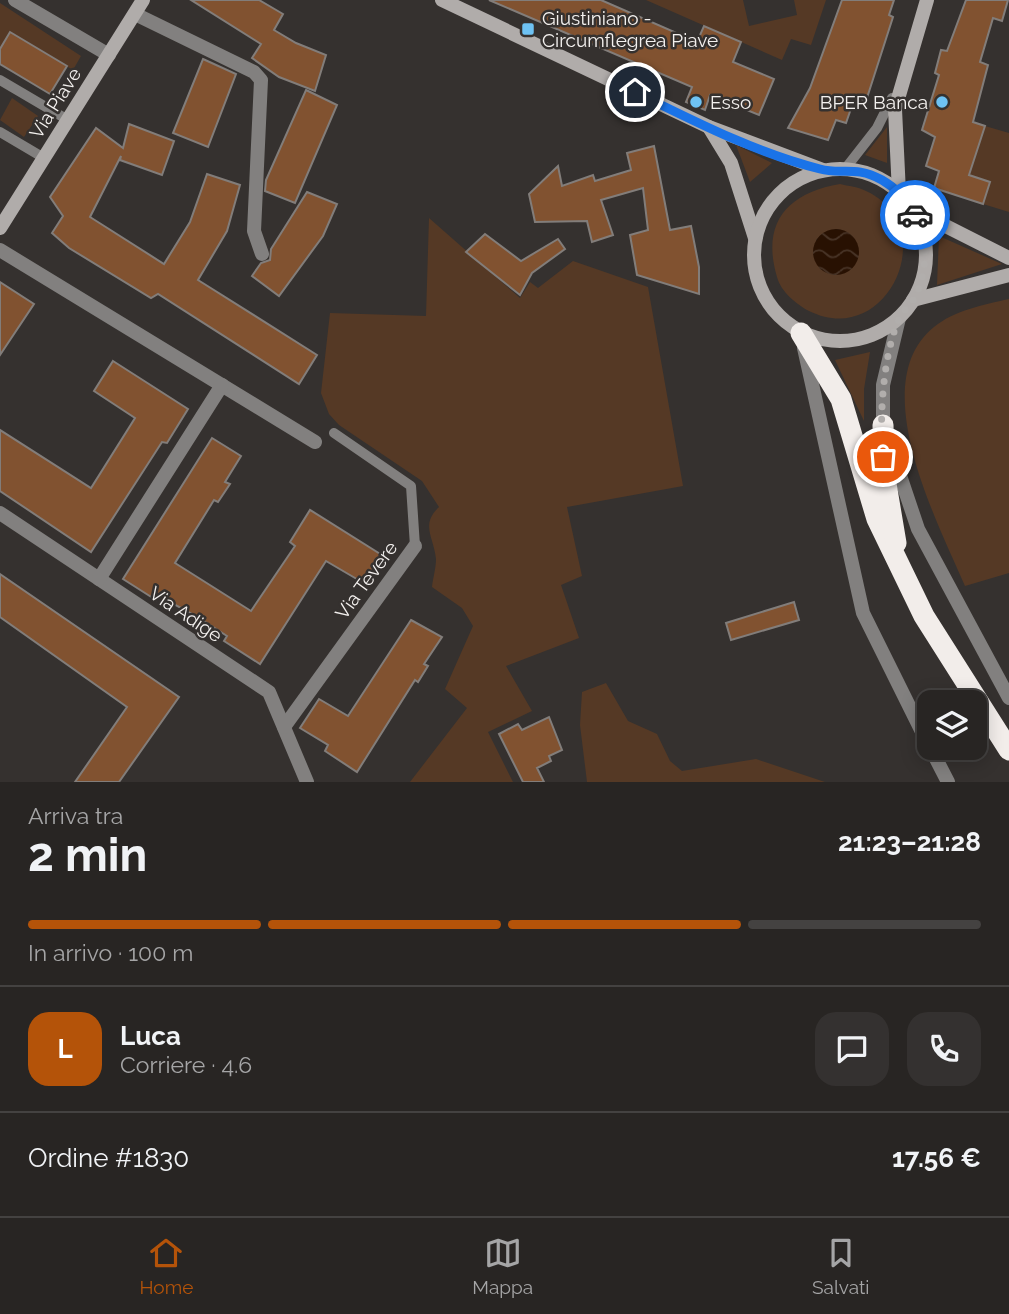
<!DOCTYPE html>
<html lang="it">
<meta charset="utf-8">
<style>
:root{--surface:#282523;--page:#343130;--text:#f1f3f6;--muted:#a5a5a6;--line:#444241;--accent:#b45309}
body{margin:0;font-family:Raleway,sans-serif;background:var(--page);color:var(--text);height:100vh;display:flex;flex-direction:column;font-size:26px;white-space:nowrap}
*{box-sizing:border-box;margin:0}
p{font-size:23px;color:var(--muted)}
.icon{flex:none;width:38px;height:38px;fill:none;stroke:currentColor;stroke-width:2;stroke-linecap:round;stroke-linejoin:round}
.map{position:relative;height:782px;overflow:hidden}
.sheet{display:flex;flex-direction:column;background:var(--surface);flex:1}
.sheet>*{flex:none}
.fabs{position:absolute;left:917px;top:690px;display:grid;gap:14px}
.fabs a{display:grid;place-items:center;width:70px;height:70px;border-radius:14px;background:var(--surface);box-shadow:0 4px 18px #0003,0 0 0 2px var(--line);font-size:35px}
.pin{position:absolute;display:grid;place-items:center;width:60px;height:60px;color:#fff;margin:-30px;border:4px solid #fff;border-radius:50%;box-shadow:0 2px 7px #0007}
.courier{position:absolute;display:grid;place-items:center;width:70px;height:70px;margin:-35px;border:5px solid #1a73e8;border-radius:50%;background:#fff;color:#222;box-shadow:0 2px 9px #0007}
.summary em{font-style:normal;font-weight:700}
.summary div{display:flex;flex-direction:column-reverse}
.summary{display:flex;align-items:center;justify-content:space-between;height:119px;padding:0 28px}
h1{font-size:46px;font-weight:700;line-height:52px}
.bar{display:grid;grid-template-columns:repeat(4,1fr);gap:10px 7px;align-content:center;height:84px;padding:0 28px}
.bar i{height:9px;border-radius:5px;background:var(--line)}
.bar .current{background:var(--accent)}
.bar p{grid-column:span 4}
.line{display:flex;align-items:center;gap:18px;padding:0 28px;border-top:2px solid var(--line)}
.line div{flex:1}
.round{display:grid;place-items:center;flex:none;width:74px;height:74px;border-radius:21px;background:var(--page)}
.tab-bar{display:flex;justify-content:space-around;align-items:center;height:98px;border-top:2px solid var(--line);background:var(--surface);font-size:19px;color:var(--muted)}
.tab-bar a{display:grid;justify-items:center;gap:4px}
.tab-bar .current{color:var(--accent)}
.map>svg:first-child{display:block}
.green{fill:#553925;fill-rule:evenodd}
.water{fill:url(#water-waves)}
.building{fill:#815230;stroke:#827d7a;stroke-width:2}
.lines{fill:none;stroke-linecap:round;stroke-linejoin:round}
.lane{stroke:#82807f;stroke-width:10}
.street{stroke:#82807f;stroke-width:14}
.secondary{stroke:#b0acaa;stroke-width:14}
.highway{stroke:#f2edea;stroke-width:21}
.done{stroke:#b1aeac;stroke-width:7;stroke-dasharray:0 12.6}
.route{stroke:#1a73e8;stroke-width:9}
.poi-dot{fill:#6ec2f3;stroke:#35312f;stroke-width:2.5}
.labels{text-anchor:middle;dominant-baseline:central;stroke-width:5;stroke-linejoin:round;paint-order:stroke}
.poi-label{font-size:19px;fill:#f4f1ef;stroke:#35312f;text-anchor:start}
.street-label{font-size:19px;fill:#f4f1ef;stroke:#35312f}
</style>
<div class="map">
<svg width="1009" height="782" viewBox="0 0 1009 782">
<defs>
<pattern id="water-waves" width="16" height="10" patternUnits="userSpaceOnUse" patternTransform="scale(1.75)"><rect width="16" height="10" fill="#281102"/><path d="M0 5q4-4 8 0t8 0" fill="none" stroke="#483427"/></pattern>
</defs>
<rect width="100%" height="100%" fill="#35312f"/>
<g class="green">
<path d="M646,0H743L749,26L797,15L794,0H826L811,45L791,39L782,60Z"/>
<path d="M0,3L81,56L73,70L10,33L0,49Z"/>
<path d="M12,98L38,116L24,137L0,120Z"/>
<path d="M985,126L1009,133V212L983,204L990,182L968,174Z"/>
<path d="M887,127V163L865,155Z"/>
<path d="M736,145L772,163L750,182Z"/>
<path d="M840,184C848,186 859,187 866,191C943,226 888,350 809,311C796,304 781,292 777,277C761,223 787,193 840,184ZM837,229L844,231L835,275L820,269L816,240L822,234Z"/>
<path d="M429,218L520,298L530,282L538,288L573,261L648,287L683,486L567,507L582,576L561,585L579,638L506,666L532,711L488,732L513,782H410L467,708L445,689L473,626L462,608L432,587C433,578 436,568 436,559C434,537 420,525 439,507L422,481L339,425L329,414L321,393L330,313L426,316Z"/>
<path d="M939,236L1002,264L937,285Z"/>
<path d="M1009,299V573L965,586C938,523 864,383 934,327C955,310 983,305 1009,299Z"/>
<path d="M870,352L864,389V421L835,360Z"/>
<path d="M606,683L628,721L657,734L670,761L682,771L756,759L825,782H587L580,725L582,692Z"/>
</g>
<circle class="water" cx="836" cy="252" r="23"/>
<g class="building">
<path d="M191,0H259L283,14L274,30L296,43L326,55L315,91L279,77L252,58L261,44Z"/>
<path d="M489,0H601L697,42L704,26L741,42L733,62L774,79L759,115L710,95L705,110L686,102L692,87Z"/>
<path d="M842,0H894L889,15L893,17L866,101L855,97L846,123L836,120L828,140L788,128L810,88Z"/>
<path d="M966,0H1008L1002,21L993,18L980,62L988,65L973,122L985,126L969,175L990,182L983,204L934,188L939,171L926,166L935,137L922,130L939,75L935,73L941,50L947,51Z"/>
<path d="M10,32L67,66L50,94L0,64V49Z"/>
<path d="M203,59L236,74L208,147L173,133Z"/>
<path d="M306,90L337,105L295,203L265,191L266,180Z"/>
<path d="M129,124L174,141L162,175L120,160L121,156L90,217L164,264L190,222L207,174L240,185L227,231L198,280L317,355L299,384L158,294L151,298L69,248L52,233L63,216L50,197L96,128L123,148Z"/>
<path d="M654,146L670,230L691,226L699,267V294L637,275L630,235L648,230L643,188L601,200L613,235L592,242L587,221L535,222L529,194L558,166L562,186L593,175L595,181L631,170L627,153Z"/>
<path d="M307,192L337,204L323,236L279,296L252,276L261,263L270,260L271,249Z"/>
<path d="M485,234L521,261L558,239L565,249L532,273L520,295L466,252Z"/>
<path d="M0,282L34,304L0,355Z"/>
<path d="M113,361L188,409L167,443L162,442L91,552L0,491V430L91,488L135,418L94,391Z"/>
<path d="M212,438L241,456L225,482L230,484L218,502L214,500L175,563L251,611L295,546L290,542L310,510L385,557L367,585L326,561L260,664L224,641L227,636L196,616L159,596L156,600L123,579Z"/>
<path d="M0,574L179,697L119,782H75L127,707L0,617Z"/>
<path d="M794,602L799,620L731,640L726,623Z"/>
<path d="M411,620L442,637L424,664L428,666L418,682L415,680L357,772L325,751L328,745L300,728L319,699L348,716Z"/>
<path d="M549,717L562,750L549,756L551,761L537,768L544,782H523L499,734L518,724L522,730Z"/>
</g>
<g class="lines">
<g class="lane">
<path d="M0,80L68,120"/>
<path d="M0,132L44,158"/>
<path d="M845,169L877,128L892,98"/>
<path d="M334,433L411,486L415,546"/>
</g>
<g class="street">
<path d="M15,0L109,55"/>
<path d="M135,14L254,72L261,80L254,231L262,254"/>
<path d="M0,250L315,442"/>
<path d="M899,318L883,385V425L918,529L1009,698"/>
<path d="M804,348L863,613L929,746"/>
<path d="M0,513L269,692L307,782"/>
<path d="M99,579L222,385"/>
<path d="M284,727L415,546"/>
<path d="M930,747L948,782"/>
</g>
<g class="secondary">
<path d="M442,0L709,127L823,170"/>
<path d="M709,127L731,163L755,238"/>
<circle cx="840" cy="255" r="86"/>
<path d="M899,193L895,109L927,0"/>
<path d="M912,209L1009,258"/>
<path d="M0,228L143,0"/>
<path d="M913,300L1009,275"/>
</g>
<g class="highway">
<path d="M801,333L841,399L877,519L924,616L1009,750"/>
<path d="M883,425L884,472L896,543"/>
</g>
</g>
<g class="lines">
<path class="done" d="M883,457C879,420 883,354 899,319C902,311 911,305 915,297C928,270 928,242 915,215"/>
<path class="route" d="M635,92C694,121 756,153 820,169C842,175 855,165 882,180C896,188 908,201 915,215"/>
</g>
<g class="poi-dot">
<rect x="521" y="22" width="14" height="14" rx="3.5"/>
<circle cx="696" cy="102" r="7"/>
<circle cx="942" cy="102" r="7"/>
</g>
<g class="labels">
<g class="poi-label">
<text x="542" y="18">Giustiniano -<tspan x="542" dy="22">Circumflegrea Piave</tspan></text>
<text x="710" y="102">Esso</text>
<text x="928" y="102" text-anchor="end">BPER Banca</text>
</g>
<g class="street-label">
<text transform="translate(55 103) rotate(-58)">Via Piave</text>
<text transform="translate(366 580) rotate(-54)">Via Tevere</text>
<text transform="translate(186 614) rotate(34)">Via Adige</text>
</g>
</g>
</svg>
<div class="fabs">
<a><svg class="icon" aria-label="layers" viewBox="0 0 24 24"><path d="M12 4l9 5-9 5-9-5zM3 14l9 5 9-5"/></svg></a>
</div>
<div class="pin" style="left:883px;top:457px;background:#ea580c"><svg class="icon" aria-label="bag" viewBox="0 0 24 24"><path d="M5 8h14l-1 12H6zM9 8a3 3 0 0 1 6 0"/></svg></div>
<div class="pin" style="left:635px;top:92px;background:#1f2937"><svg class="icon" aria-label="home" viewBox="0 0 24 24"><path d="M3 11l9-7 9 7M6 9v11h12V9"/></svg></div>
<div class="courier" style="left:915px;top:215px"><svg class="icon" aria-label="car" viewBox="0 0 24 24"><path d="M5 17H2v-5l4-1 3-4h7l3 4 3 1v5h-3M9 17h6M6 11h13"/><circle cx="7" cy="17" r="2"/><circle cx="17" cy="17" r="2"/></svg></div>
</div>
<section class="sheet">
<div class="summary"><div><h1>2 min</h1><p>Arriva tra</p></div><em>21:23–21:28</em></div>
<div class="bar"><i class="current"></i><i class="current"></i><i class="current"></i><i></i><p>In arrivo · 100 m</p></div>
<div class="line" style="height:126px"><b class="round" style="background:var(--accent);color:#fff">L</b><div><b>Luca</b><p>Corriere · 4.6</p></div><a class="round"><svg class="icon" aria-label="chat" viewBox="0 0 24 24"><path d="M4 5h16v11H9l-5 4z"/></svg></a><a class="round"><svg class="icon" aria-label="phone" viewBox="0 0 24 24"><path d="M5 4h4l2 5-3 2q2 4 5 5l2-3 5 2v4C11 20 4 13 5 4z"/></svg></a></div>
<div class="line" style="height:91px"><div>Ordine #1830</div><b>17.56 €</b></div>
</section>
<nav class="tab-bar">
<a class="current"><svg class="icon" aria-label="home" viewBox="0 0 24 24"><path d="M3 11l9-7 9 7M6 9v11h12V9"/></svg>Home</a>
<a><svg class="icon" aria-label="map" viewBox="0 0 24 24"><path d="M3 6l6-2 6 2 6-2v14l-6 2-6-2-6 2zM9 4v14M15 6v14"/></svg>Mappa</a>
<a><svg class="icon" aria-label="saved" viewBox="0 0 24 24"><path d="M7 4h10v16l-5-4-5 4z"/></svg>Salvati</a>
</nav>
